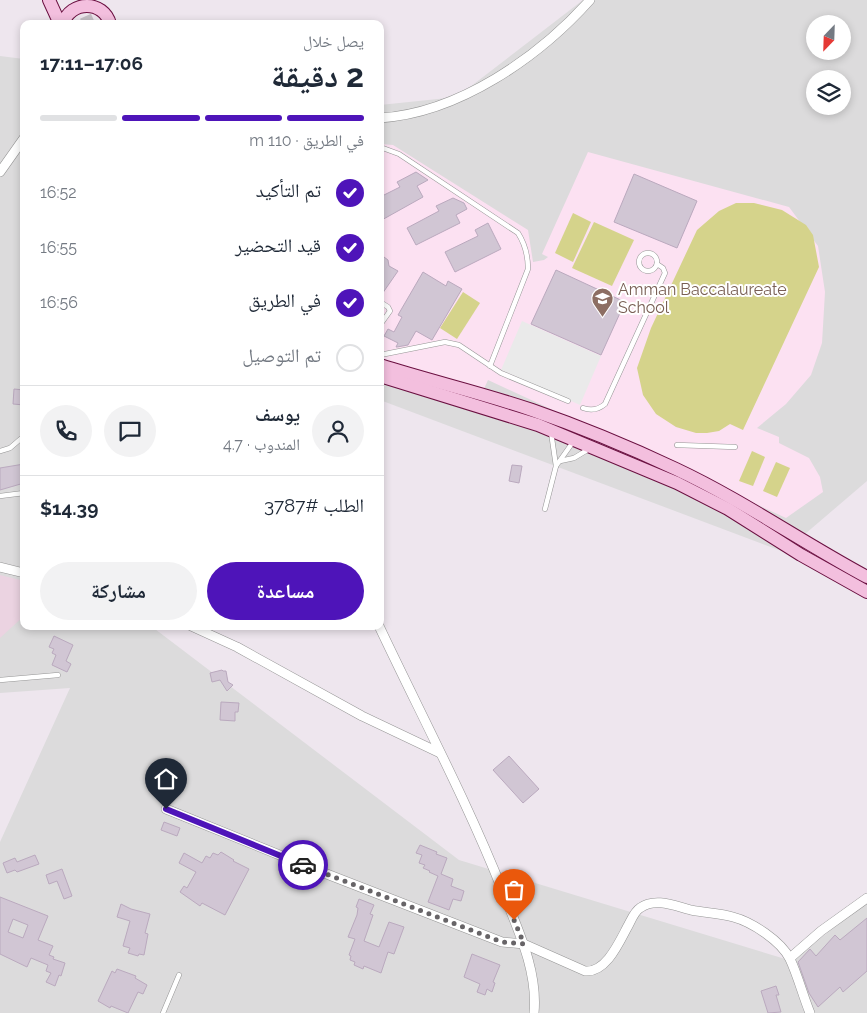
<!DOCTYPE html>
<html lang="ar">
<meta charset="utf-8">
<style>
:root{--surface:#fff;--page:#f2f2f3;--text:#1f2937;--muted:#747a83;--line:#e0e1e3;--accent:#4e14b9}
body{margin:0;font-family:Raleway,"Noto Naskh Arabic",sans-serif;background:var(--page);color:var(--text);direction:rtl;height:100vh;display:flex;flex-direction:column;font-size:19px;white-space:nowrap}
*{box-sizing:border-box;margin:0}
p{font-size:16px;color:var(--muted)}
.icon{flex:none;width:28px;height:28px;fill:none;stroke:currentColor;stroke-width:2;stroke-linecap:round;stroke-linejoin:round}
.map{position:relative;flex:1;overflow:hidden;direction:ltr}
.drawer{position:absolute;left:20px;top:20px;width:364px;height:610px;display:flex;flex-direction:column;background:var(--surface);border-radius:10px;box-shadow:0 2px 8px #0003;direction:rtl}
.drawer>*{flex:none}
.needle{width:32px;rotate:203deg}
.fabs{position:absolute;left:806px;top:15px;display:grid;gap:10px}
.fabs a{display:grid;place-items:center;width:45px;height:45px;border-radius:50%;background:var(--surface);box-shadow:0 2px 8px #0003;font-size:25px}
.pin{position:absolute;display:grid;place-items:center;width:42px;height:42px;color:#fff;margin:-51px -21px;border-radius:50% 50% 50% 0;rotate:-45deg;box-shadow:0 0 5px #0007}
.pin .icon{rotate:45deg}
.courier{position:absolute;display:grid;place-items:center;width:50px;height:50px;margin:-25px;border:4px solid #4e14b9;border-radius:50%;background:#fff;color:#222;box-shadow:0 1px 6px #0007}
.overview em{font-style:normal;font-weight:700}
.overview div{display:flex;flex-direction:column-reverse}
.overview{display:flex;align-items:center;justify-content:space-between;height:85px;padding:0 20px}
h1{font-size:32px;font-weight:700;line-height:38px}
.bar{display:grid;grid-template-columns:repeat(4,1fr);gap:8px 5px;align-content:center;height:60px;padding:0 20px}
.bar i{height:6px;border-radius:4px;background:var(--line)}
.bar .on{background:var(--accent)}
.bar p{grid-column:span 4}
.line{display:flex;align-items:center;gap:12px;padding:0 20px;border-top:1px solid var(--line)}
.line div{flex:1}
.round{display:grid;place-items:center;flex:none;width:52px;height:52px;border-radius:26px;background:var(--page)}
ol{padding:0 20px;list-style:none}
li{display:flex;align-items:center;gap:15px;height:55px}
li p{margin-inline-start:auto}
li .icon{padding:5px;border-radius:50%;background:var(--accent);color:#fff;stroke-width:4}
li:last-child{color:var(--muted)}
li i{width:28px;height:28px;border:2px solid var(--line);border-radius:50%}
.primary-button{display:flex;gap:10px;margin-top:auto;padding:10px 20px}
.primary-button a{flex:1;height:58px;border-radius:30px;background:var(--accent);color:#fff;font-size:20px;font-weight:700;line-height:58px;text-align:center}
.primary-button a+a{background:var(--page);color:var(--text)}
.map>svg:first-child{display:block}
.residential{fill:#dcdbdc;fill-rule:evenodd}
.education{fill:#fce1f2}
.farmland{fill:#ebd3e1}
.pitch{fill:#d5d38b}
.parking{fill:#eaeaea}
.building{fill:#d1c6d4;stroke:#baa9be;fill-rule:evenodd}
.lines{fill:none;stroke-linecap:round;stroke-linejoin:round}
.secondary-tunnel{stroke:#c4bec4;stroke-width:12;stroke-dasharray:12 6;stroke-linecap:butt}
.lane-casing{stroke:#959595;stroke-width:5.5}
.street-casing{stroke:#959595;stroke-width:10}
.secondary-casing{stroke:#6b1041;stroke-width:14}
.lane{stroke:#fff;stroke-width:4.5}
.street{stroke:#fff;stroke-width:9}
.secondary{stroke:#f3bfde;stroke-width:12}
.done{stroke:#676467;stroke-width:5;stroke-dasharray:0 9}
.route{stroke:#4e14b9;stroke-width:6}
.labels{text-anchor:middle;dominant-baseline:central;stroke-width:4;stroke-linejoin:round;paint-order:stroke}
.education-label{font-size:16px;fill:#785e54;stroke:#fff;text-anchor:start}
</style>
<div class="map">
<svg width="867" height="1013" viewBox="0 0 867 1013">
<rect width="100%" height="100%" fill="#eee6ee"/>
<g class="residential">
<path d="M583,0H867V481L784,552L380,400V105L457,97ZM815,24H842V51H815ZM815,79H842V106H815Z"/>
<path d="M0,56L24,59V626H151L459,860L792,961L867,901V1013H0V842L70,688L0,693Z"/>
</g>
<path class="education" d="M380,144L393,145L528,230L533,262L544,260L548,257L542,254L588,152L789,207L818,246L825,292L822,343L811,375L786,404L757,428L779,437V443L809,458L820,477L823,492L786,518L488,380L482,393L380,362Z"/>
<path class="farmland" d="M0,575L24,581V616L0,638Z"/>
<g class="pitch">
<path d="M736,203H754L782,210L806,225L813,235L819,267L743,430L730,424L719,431L707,433H696L676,427L656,414L643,395L637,368L651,328L697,230L719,211Z"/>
<path d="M573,213L591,222L573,262L555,253Z"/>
<path d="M594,222L634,240L612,286L572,268Z"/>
<path d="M463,292L480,303L457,339L440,328Z"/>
<path d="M752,451L765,457L753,486L739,481Z"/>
<path d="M776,462L790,468L777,497L763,491Z"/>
</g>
<path class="parking" d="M522,321L601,356L580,405L501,370Z"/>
<g class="building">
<path d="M416,172L428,180L417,186L423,197L380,221V197L400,187L397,182Z"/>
<path d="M634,174L697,201L677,248L614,222Z"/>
<path d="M453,198L464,203L467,209L456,215L460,223L416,245L407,228L439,211L436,206Z"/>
<path d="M488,223L501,249L455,272L445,252L478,236L475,230Z"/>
<path d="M380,254L388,260L389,266L398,271L380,297Z"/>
<path d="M556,270L625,302L601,355L531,324Z"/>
<path d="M423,272L446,286L448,281L462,289L432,340L416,331L408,345L397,347H396L398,343L384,336L388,329L394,332L402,317L398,315Z"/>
<path d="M14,389L24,390V405L13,404Z"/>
<path d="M24,464V483L0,490V468Z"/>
<path d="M512,465L522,466L519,483L509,481Z"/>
<path d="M54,636L73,645L66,661L71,664L67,672L52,665L56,655L52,653L54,649L49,647Z"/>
<path d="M222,670L223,671H226L228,682L233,685L227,691L220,680L212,682L210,673Z"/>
<path d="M221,702L239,703L238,712H235V721L220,720Z"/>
<path d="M509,756L539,789L523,803L493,770Z"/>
<path d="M164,822L180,828L177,836L161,830Z"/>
<path d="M420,845L437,852L436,854L447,858L441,874L453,879L451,886L464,891L461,901L453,899L449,910L428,902L438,876L429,872L430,871L423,868L425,865L419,863L422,855L416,853Z"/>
<path d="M221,852L234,860L233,861L249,869L225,915L202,903L200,906L180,892L184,886L187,888L196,872L179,863L184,853L202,863L206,856L210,858L213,853L218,855Z"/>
<path d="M35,855L39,864L17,872L15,870L7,873L3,863L15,858L17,862Z"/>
<path d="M62,869L72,896L64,899L57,881L49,884L46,875Z"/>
<path d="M0,897L48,916L38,940L53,946L49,955L54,957L53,959L65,963L61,976L59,975L55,986L46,982L51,973L46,971L48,965L31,958L27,967L0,954ZM13,919L28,925L23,938L8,932Z"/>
<path d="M359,899L374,905L370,914L373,915L364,941L379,947L389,922L404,927L394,954L388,952L381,973L364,966L363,969L354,965L355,962L350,960L351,956L349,955L355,939L348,937L357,915L358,908L356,907Z"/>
<path d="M121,904L131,909L150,914L145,933L148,934L144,955L139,954L138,956L128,953L130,948L123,946L130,921L117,917Z"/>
<path d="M867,918V971L843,992L840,987L818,1007L809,993L798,962L810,949L816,956L835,935L840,940Z"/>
<path d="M472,954L500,965L493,982L495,983L492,992L487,989L485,995L477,992L480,984L464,977Z"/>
<path d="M117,969L136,976L135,978L147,985L143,994L138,992L128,1013L111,1006L110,1008L98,1001L112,971L115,973Z"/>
<path d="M776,986L779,995H776L781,1012L768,1013L761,991Z"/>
</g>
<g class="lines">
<path class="secondary-tunnel" d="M78,0L89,24"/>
<defs>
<g id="lane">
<path d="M380,147L399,154L518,233C525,244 528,255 528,269L490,366"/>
<circle cx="648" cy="262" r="9"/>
<path d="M380,302L388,307L390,311L380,325"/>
<path d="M380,355L445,342L459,345L501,373L568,401"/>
<path d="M583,408C591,411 598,410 605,404L665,273L663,268L657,264"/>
<path d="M551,432L556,466"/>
<path d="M677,445L735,447"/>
<path d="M0,451L10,448L24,436"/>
<path d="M560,461L574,458L589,449"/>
<path d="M0,496L24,493"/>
<path d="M545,509L556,466L573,442"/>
<path d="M0,680L58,675"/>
<path d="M163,1013L179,975"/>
</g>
<g id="street">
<path d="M380,118C459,113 539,57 590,0"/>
<path d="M0,172L24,138"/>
<path d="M0,567L24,573"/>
<path d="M191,626L237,647L362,716L440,753"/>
<path d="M379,626C421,715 467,801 503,892C518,930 538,971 534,1013"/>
<path d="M166,809L319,871L502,942L524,944L585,971C607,973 620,940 629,924C632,918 635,911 640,908C655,897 675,906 691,910C705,913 719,913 733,917C752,922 781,941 790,959C798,976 803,996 810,1013"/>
<path d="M790,958L821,931L867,898"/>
</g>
<g id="secondary">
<path d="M49,0L60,24"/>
<path d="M63,24C70,0 104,0 110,24"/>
<path d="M380,365C430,381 482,393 532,410C581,427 629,447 676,469C742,500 802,542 867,577"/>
<path d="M380,376L538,425L677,483L728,509L801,555L867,592"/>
</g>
</defs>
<use href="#lane" class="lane-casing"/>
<use href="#street" class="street-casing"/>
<use href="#secondary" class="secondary-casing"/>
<use href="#lane" class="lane"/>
<use href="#street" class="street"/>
<use href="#secondary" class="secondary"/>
</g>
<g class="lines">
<path class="done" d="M303,865L502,942L524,944L514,920"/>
<path class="route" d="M166,809L303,865"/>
</g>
<defs>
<symbol id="school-pin" viewBox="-11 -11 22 30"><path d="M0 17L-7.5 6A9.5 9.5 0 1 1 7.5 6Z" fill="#8d6e63" stroke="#fff"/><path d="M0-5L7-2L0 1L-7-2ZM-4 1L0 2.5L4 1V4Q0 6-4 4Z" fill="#fff"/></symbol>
</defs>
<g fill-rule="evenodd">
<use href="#school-pin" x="590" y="286" width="25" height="34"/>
</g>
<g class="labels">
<g class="education-label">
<text x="618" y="289">Amman Baccalaureate<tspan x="618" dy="18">School</tspan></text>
</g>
</g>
</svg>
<div class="fabs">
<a><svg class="needle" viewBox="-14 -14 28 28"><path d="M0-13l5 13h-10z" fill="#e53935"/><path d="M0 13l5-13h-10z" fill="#747a83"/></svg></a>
<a><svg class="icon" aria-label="layers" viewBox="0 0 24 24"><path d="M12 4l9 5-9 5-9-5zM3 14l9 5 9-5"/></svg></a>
</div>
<div class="pin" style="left:514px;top:920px;background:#ea580c"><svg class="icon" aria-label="bag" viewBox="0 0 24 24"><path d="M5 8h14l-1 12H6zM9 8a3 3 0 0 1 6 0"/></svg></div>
<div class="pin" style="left:166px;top:809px;background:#1f2937"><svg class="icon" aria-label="home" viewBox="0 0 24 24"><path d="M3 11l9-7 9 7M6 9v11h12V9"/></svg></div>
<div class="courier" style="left:303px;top:865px"><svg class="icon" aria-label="car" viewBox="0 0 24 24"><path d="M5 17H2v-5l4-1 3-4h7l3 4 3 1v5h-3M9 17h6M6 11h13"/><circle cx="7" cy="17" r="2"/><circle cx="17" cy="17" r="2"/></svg></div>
<section class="drawer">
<div class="overview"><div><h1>2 دقيقة</h1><p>يصل خلال</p></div><em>17:06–17:11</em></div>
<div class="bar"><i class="on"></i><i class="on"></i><i class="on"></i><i></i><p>في الطريق · 110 m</p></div>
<ol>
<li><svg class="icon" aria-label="check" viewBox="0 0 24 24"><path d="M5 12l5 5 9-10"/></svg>تم التأكيد<p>16:52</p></li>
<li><svg class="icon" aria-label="check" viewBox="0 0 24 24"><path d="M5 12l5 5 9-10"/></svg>قيد التحضير<p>16:55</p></li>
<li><svg class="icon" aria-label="check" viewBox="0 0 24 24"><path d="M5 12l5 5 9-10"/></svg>في الطريق<p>16:56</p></li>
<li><i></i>تم التوصيل</li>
</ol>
<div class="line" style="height:90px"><a class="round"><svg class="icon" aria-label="person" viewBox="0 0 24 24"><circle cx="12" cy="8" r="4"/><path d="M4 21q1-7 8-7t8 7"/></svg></a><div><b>يوسف</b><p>المندوب · 4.7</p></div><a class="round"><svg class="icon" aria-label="chat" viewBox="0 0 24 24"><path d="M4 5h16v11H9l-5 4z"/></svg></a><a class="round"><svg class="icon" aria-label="phone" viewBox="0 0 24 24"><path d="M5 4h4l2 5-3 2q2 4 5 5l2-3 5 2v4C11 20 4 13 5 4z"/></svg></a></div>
<div class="line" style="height:65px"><div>الطلب #3787</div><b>$14.39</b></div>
<div class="primary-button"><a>مساعدة</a><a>مشاركة</a></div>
</section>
</div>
